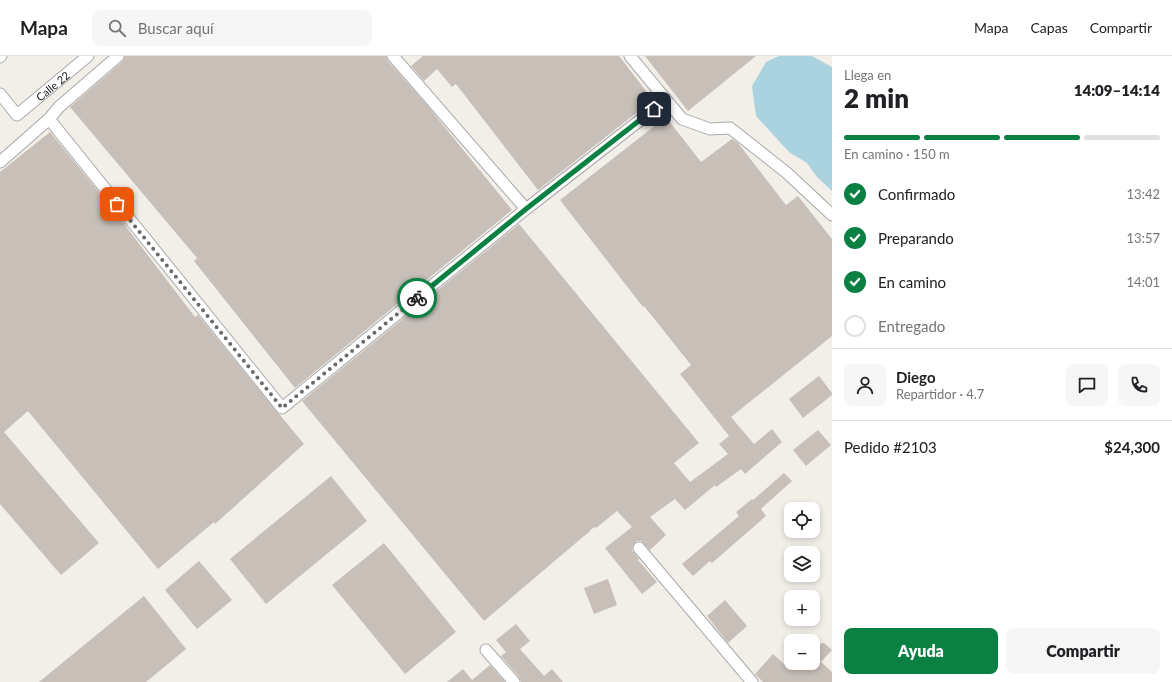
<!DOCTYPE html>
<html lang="es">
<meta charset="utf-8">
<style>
:root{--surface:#fff;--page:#f6f6f6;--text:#202124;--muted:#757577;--line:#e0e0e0;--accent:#0b8043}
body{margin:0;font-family:Lato,sans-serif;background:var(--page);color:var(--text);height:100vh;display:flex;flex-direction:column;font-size:15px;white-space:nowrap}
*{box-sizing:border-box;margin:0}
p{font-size:13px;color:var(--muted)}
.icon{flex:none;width:22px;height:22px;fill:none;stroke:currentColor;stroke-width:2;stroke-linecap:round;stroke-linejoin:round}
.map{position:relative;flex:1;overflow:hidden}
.sheet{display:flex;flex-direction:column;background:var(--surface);width:340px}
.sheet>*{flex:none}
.tools{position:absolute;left:784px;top:446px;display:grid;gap:8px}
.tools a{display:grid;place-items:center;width:36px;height:36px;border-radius:8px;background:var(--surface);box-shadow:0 2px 6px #0003;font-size:20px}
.pin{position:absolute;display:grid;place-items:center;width:34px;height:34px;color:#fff;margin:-17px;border-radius:8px;box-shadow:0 2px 6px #0006}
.courier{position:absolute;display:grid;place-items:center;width:40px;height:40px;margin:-20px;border:3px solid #0b8043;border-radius:50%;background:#fff;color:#222;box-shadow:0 1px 5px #0007}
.headline em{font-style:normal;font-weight:800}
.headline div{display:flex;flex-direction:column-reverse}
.headline{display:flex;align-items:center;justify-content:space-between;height:68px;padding:0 12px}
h1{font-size:26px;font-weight:800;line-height:30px}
.bar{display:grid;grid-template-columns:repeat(4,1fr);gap:6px 4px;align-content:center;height:48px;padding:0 12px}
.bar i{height:5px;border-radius:3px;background:var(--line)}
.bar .current{background:var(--accent)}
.bar p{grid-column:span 4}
.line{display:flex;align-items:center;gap:10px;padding:0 12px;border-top:1px solid var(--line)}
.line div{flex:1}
.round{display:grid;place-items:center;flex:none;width:42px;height:42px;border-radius:8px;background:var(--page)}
ol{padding:0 12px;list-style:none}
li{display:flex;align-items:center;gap:12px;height:44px}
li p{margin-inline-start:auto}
li .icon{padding:4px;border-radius:50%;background:var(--accent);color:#fff;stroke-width:4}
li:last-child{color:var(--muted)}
li i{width:22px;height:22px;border:2px solid var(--line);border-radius:50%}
.cta{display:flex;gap:8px;margin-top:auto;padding:8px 12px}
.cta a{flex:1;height:46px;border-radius:8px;background:var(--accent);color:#fff;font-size:16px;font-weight:800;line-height:46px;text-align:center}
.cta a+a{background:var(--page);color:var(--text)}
header{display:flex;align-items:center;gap:24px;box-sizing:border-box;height:56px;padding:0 20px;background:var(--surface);border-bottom:1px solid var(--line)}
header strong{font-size:19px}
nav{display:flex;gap:22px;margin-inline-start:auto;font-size:14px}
.search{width:280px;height:36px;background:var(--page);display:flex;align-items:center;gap:10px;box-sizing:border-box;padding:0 14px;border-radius:8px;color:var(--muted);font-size:15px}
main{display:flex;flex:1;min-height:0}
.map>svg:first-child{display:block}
.water{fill:#aad3df}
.building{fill:#c7bfb8}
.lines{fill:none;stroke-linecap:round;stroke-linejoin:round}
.minor-casing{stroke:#a9a9a9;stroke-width:13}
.minor{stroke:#fff;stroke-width:11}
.done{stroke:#6b6a68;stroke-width:4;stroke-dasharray:0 7.2}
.route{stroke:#0b8043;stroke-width:5}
.labels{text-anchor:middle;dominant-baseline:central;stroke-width:3.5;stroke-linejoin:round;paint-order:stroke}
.street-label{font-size:11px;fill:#222;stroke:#fff}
</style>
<header>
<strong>Mapa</strong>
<div class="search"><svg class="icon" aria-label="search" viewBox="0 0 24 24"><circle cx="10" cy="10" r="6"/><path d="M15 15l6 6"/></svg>Buscar aquí</div>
<nav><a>Mapa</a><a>Capas</a><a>Compartir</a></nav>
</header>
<main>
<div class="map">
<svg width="832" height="626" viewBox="0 0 832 626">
<rect width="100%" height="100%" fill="#f2efe9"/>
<path class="water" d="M779,0H812L832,11V135L817,121L807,107L789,96L756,60L752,30L766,6Z"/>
<g class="building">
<path d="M125,0H386L388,5L426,48L512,154L295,332L194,205L197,202L70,51L123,5Z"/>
<path d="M423,0H619L653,44L538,134L456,28L452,31L437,13L424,25L411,10Z"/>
<path d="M645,0H756L688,55Z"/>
<path d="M666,61L701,106L732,83L738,87L786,149L798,140L832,183V280L731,361L754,388L772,373L782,386L745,418L741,413L716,431L715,429L685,454L675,443L650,461L666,479L650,494L641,485H637L633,489L632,494L639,503L638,504L657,526L642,538L605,492L632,471L617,455L596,472L595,471L590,474V473V475L484,565L302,345L519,168L699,387L674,407L690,426L728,398L719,388L729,380L680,318L691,309L644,250L643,251L560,144Z"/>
<path d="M50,76L108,147L195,261L198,259L277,356L280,359L304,388L215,468L214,466L158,513L28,355L4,376L99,487L61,519L0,448V116Z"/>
<path d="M819,320L832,337V339L803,362L789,343Z"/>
<path d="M818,374L831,389L806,410L793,394Z"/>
<path d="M784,417L792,425L761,453L766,460L712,507L710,505L693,520L682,508L739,460L736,456L752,443L753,444Z"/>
<path d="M331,420L367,465L266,548L230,503Z"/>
<path d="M384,487L456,576L405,618L332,529Z"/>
<path d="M199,505L232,544L197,573L165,534Z"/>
<path d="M608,523L617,549L594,558L584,532Z"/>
<path d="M144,540L186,593L146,626H39Z"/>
<path d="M725,544L747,570L728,587L707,560Z"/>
<path d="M516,568L530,585L520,593L544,620L552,613L563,626H521L519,621L501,600L506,596L496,584Z"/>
<path d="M824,587L832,594L821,606L832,616V626H763L755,618L773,598L790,613L795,607H813V589Z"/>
<path d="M490,609L505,626H447L463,613L472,624Z"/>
</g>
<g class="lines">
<defs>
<g id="minor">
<path d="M393,0L526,153"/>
<path d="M630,0L682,63L710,73L730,72L787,117L832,159"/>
<path d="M0,1L1,0"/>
<path id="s1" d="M0,38L17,59L88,0"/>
<path d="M49,63L282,352L526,153L666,44"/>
<path d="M0,106L49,63L59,51L118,0"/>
<path d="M639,492L752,626"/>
<path d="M486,594L514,626"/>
</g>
</defs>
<use href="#minor" class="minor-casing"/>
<use href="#minor" class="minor"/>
</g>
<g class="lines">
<path class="done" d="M117,148L282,352L417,242"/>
<path class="route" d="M417,242L526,153L654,53"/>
</g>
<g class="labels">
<g class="street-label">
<text stroke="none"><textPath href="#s1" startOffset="73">Calle 22</textPath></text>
</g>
</g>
</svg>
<div class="tools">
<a><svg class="icon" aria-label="locate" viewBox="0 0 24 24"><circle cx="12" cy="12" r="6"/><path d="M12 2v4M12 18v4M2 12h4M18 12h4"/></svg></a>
<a><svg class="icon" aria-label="layers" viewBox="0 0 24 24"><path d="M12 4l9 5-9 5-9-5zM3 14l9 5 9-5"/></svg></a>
<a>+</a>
<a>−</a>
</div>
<div class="pin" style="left:117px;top:148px;background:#ea580c"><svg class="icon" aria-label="bag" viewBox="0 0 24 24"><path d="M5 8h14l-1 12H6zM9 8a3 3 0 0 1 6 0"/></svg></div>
<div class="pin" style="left:654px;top:53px;background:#1f2937"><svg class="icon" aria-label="home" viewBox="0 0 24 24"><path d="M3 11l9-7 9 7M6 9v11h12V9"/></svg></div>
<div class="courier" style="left:417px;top:242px"><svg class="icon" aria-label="bike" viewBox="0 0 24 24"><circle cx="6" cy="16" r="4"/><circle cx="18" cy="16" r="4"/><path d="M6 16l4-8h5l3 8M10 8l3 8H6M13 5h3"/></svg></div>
</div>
<section class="sheet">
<div class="headline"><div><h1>2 min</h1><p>Llega en</p></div><em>14:09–14:14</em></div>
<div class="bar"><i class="current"></i><i class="current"></i><i class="current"></i><i></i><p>En camino · 150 m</p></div>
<ol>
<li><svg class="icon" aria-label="check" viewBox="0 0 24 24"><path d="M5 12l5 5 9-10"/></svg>Confirmado<p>13:42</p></li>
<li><svg class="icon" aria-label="check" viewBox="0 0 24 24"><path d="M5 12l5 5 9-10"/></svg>Preparando<p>13:57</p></li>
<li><svg class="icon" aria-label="check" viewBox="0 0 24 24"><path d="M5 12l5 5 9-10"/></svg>En camino<p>14:01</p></li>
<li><i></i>Entregado</li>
</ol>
<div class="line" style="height:72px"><a class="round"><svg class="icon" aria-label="person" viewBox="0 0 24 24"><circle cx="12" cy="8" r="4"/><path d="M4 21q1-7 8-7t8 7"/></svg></a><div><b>Diego</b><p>Repartidor · 4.7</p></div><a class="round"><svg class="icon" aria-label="chat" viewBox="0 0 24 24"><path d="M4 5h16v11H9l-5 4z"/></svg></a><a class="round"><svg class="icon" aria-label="phone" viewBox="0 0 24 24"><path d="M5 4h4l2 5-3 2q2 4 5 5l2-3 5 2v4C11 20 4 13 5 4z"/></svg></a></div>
<div class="line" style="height:52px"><div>Pedido #2103</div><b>$24,300</b></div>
<div class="cta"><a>Ayuda</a><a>Compartir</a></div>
</section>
</main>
